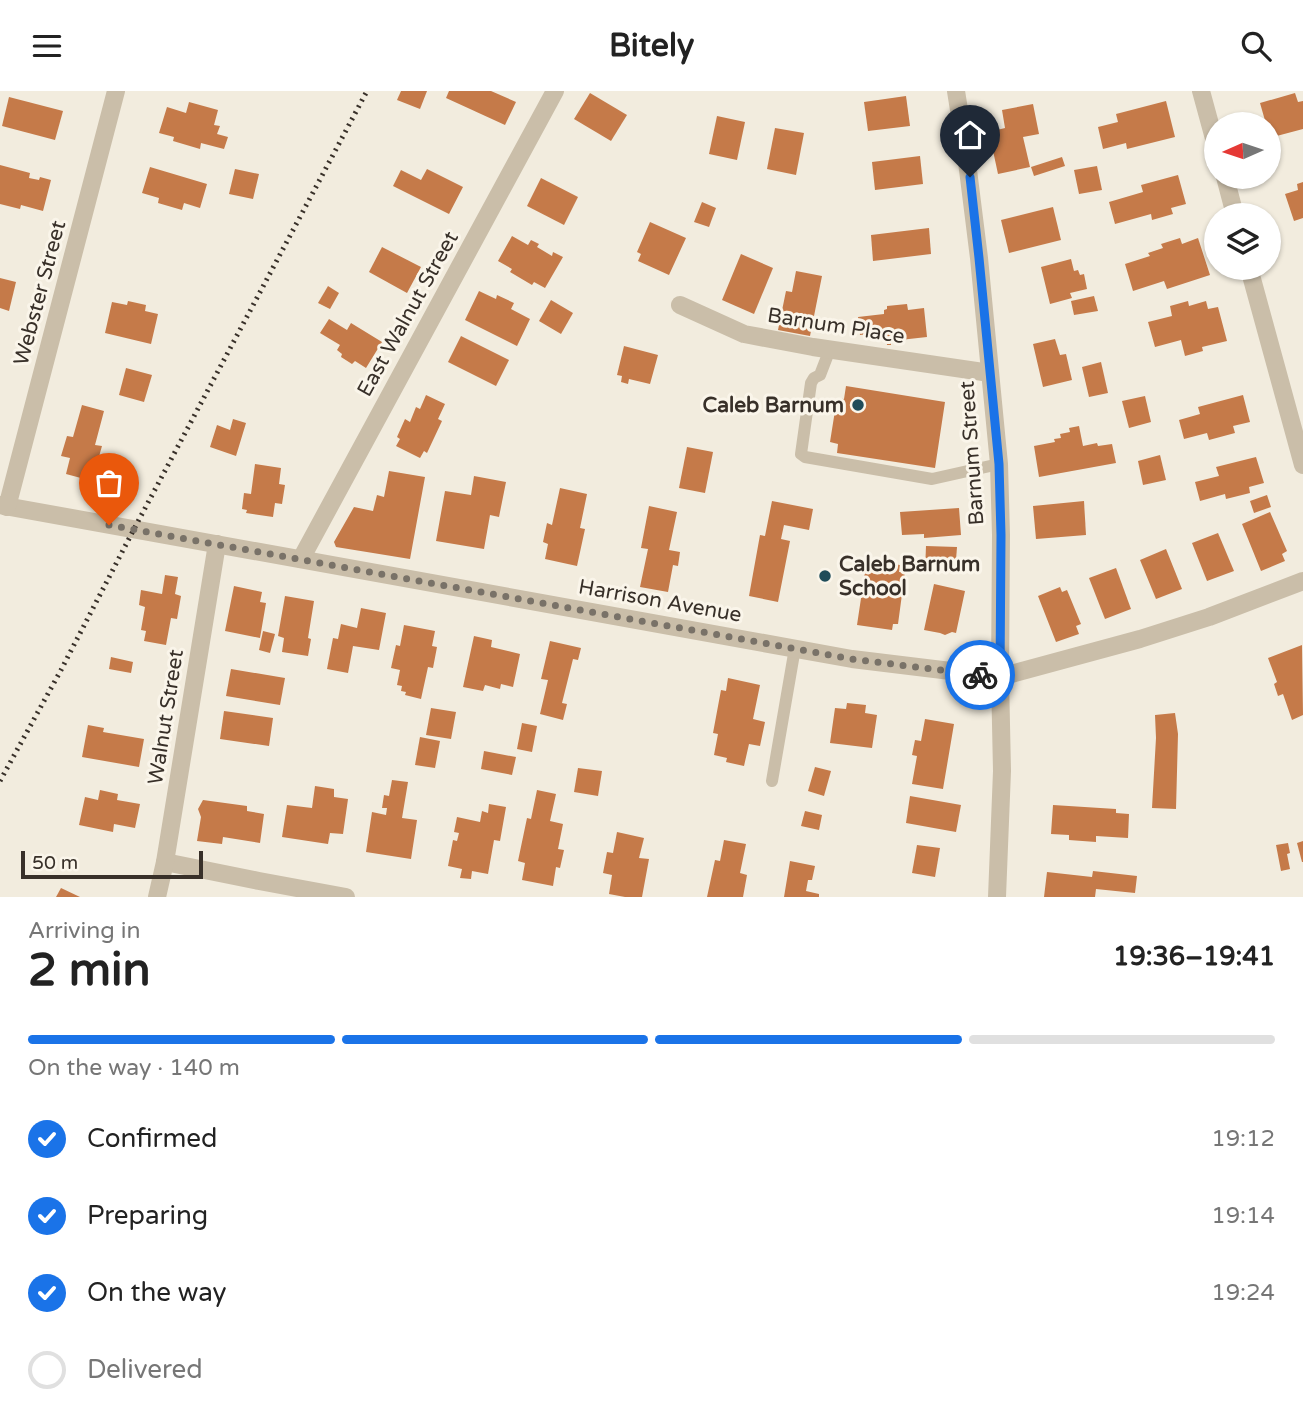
<!DOCTYPE html>
<meta charset="utf-8">
<style>
:root{--surface:#fff;--page:#f6f6f6;--text:#222;--muted:#767676;--line:#e0e0e0;--accent:#1a73e8}
body{margin:0;font-family:"Varela Round",sans-serif;background:var(--page);color:var(--text);height:100vh;display:flex;flex-direction:column;font-size:26px;white-space:nowrap}
*{box-sizing:border-box;margin:0}
p{font-size:23px;color:var(--muted)}
.icon{flex:none;width:38px;height:38px;fill:none;stroke:currentColor;stroke-width:2;stroke-linecap:round;stroke-linejoin:round}
.map{position:relative;height:806px;overflow:hidden}
.sheet{display:flex;flex-direction:column;background:var(--surface);flex:1}
.sheet>*{flex:none}
.needle{width:46px;rotate:267deg}
.tools{position:absolute;left:1204px;top:21px;display:grid;gap:14px}
.tools a{display:grid;place-items:center;width:77px;height:77px;border-radius:50%;background:var(--surface);box-shadow:0 2px 5px #0004;font-size:35px}
.scale{position:absolute;left:21px;bottom:18px;width:182px;box-sizing:border-box;padding-left:7px;border:4px solid #383029;border-top:0;font-size:19px;line-height:24px;white-space:nowrap;color:#383029;-webkit-text-stroke:5px #faf5ea;paint-order:stroke}
.pin{position:absolute;display:grid;place-items:center;width:60px;height:60px;color:#fff;margin:-72px -30px;border-radius:50% 50% 50% 0;rotate:-45deg;box-shadow:0 0 7px #0007}
.pin .icon{rotate:45deg}
.courier{position:absolute;display:grid;place-items:center;width:70px;height:70px;margin:-35px;border:5px solid #1a73e8;border-radius:50%;background:#fff;color:#222;box-shadow:0 2px 9px #0007}
.summary em{font-style:normal;font-weight:700}
.summary div{display:flex;flex-direction:column-reverse}
.summary{display:flex;align-items:center;justify-content:space-between;height:119px;padding:0 28px}
h1{font-size:46px;font-weight:700;line-height:52px}
.bar{display:grid;grid-template-columns:repeat(4,1fr);gap:10px 7px;align-content:center;height:84px;padding:0 28px}
.bar i{height:9px;border-radius:5px;background:var(--line)}
.bar .active{background:var(--accent)}
.bar p{grid-column:span 4}
ol{padding:0 28px;list-style:none}
li{display:flex;align-items:center;gap:21px;height:77px}
li p{margin-inline-start:auto}
li .icon{padding:7px;border-radius:50%;background:var(--accent);color:#fff;stroke-width:4}
li:last-child{color:var(--muted)}
li i{width:38px;height:38px;border:4px solid var(--line);border-radius:50%}
header{display:flex;justify-content:space-between;align-items:center;height:91px;padding:0 28px;background:var(--surface);font-size:32px;font-weight:700}
.map>svg:first-child{display:block}
.building{fill:#c57a49}
.lines{fill:none;stroke-linecap:round;stroke-linejoin:round}
.lane{stroke:#cabea9;stroke-width:12}
.street{stroke:#cabea9;stroke-width:18}
.rail{stroke:#383029;stroke-width:5;stroke-dasharray:2 5;stroke-linecap:butt}
.done{stroke:#797268;stroke-width:7;stroke-dasharray:0 12.6}
.route{stroke:#1a73e8;stroke-width:9}
.poi-dot{fill:#1f4c59;stroke:#faf5ea;stroke-width:2.5}
.labels{text-anchor:middle;dominant-baseline:central;stroke-width:6;stroke-linejoin:round;paint-order:stroke}
.street-label{font-size:21px;fill:#383029;stroke:#faf5ea}
.poi-label{font-size:21px;font-weight:bold;fill:#383029;stroke:#faf5ea;text-anchor:end}
</style>
<header><svg class="icon" aria-label="menu" viewBox="0 0 24 24"><path d="M4 6h16M4 12h16M4 18h16"/></svg>Bitely<svg class="icon" aria-label="search" viewBox="0 0 24 24"><circle cx="10" cy="10" r="6"/><path d="M15 15l6 6"/></svg></header>
<div class="map">
<svg width="1303" height="806" viewBox="0 0 1303 806">
<rect width="100%" height="100%" fill="#f2ecde"/>
<g class="building">
<path d="M401,0H427L420,18L397,9Z"/>
<path d="M449,0H491L516,11L505,34L446,7Z"/>
<path d="M590,2L627,24L611,50L574,28Z"/>
<path d="M1295,2L1298,11L1303,10V38L1269,47V33H1266L1260,12Z"/>
<path d="M906,5L910,35L868,40L864,11Z"/>
<path d="M9,6L63,20L55,49L2,35Z"/>
<path d="M1166,10L1175,46L1127,58L1126,52L1103,58L1098,36L1118,31L1116,23Z"/>
<path d="M189,11L218,19L214,34L220,35L217,43L228,46L224,58L201,52L200,58L173,50L174,46L159,42L167,16L186,22Z"/>
<path d="M1033,13L1039,43L1023,46L1030,76L998,83L989,41L1005,37L1002,19Z"/>
<path d="M717,25L745,31L737,69L709,63Z"/>
<path d="M775,37L804,42L796,84L767,78Z"/>
<path d="M920,65L923,93L875,99L872,71Z"/>
<path d="M1062,66L1065,75L1034,85L1031,76Z"/>
<path d="M0,74L30,82L29,87L39,89L40,86L51,89L43,120L21,114L20,118L0,113Z"/>
<path d="M1097,75L1102,99L1079,103L1074,79Z"/>
<path d="M150,76L207,93L200,117L184,112L182,119L158,112L159,107L142,102Z"/>
<path d="M235,78L259,83L253,108L229,103Z"/>
<path d="M427,78L463,96L449,123L393,95L401,79L421,89Z"/>
<path d="M1178,84L1186,113L1171,117L1173,123L1152,129L1151,123L1115,133L1109,111L1143,101L1141,94Z"/>
<path d="M541,87L578,106L564,134L527,115Z"/>
<path d="M1303,91V127L1294,130L1285,103L1298,99L1297,93Z"/>
<path d="M702,111L716,117L709,136L694,131Z"/>
<path d="M1053,116L1061,149L1009,162L1001,129Z"/>
<path d="M650,131L686,147L669,184L638,170L641,163L637,161Z"/>
<path d="M929,137L931,163L873,170L871,144Z"/>
<path d="M512,145L528,154L531,149L539,153L537,156L552,165L553,161L563,166L545,197L534,191L532,194L510,181L512,178L498,170Z"/>
<path d="M1180,147L1182,153L1198,147L1210,184L1167,198L1164,190L1133,200L1125,173L1150,165L1148,162L1163,157L1161,153Z"/>
<path d="M382,156L421,176L407,202L369,181Z"/>
<path d="M741,163L773,177L754,223L722,209Z"/>
<path d="M1071,168L1074,180L1078,179L1080,184L1084,183L1087,198L1070,202L1072,207L1050,213L1041,176Z"/>
<path d="M796,180L822,185L810,245L778,239L786,200L792,201Z"/>
<path d="M0,187L16,191L9,220L0,217Z"/>
<path d="M328,195L339,202L330,218L318,212Z"/>
<path d="M479,200L496,208L497,204L514,212L511,218L530,228L517,255L465,229Z"/>
<path d="M1094,205L1098,220L1074,224L1071,210Z"/>
<path d="M551,209L573,222L561,243L539,230Z"/>
<path d="M128,210L146,214L145,220L158,223L151,253L105,242L112,211L127,214Z"/>
<path d="M1188,210L1189,215L1206,210L1208,218L1218,216L1227,250L1202,256L1203,260L1185,265L1181,249L1155,256L1148,231L1172,225L1170,215Z"/>
<path d="M907,213L908,219L924,217L927,246L891,250V254H887L886,241L860,244L858,226L884,223V219L887,218V215Z"/>
<path d="M329,228L347,239L351,232L382,251L366,277L355,270L352,273L341,266L342,263L337,259L340,254L320,242Z"/>
<path d="M461,245L509,269L496,295L448,271Z"/>
<path d="M1055,248L1060,264L1066,263L1072,289L1043,296L1033,253Z"/>
<path d="M624,255L658,264L650,293L629,288L628,293L621,291L622,285L617,284Z"/>
<path d="M1101,271L1108,302L1089,306L1082,276Z"/>
<path d="M126,277L152,284L144,311L119,304Z"/>
<path d="M846,295L945,311L935,377L837,362L838,353L830,351L837,307L844,308Z"/>
<path d="M426,304L445,313L438,328L442,330L427,362L424,360L420,367L396,355L400,348L397,346L405,328L410,331L416,316L420,318Z"/>
<path d="M1243,304L1250,331L1233,335L1235,342L1209,349L1207,342L1184,348L1179,329L1200,323L1198,316Z"/>
<path d="M1145,305L1151,331L1129,337L1122,310Z"/>
<path d="M82,314L104,320L95,354L102,355L92,390L66,383L70,367L61,365L67,345L73,346Z"/>
<path d="M233,328L246,332L236,365L210,356L217,334L230,339Z"/>
<path d="M1079,335L1083,355L1097,352L1098,355L1112,353L1116,372L1039,386L1034,355L1055,351L1054,348L1061,347L1060,343L1070,341L1069,337Z"/>
<path d="M687,356L713,361L705,402L679,397Z"/>
<path d="M1160,364L1166,389L1143,394L1138,370Z"/>
<path d="M1256,366L1264,392L1249,396L1250,402L1226,408L1225,403L1200,410L1195,391L1219,385L1216,376Z"/>
<path d="M255,373L281,377L279,393L285,394L282,413L275,412L273,426L246,422L247,419L242,418L244,402L251,403Z"/>
<path d="M389,380L425,386L410,468L336,456L334,451L354,416L373,420L377,404L384,406Z"/>
<path d="M474,385L506,391L499,426L490,424L484,458L436,450L445,400L471,404Z"/>
<path d="M560,397L587,403L580,437L585,438L577,475L545,468L548,453L543,451L547,432L552,434Z"/>
<path d="M1267,404L1271,416L1254,422L1250,410Z"/>
<path d="M772,410L813,418L809,439L784,434L781,448L790,450L778,511L749,505L760,444L765,445Z"/>
<path d="M1084,410L1086,444L1036,448L1033,415Z"/>
<path d="M649,415L677,421L669,459L680,461L678,475L673,474L668,501L640,496L648,458L641,457Z"/>
<path d="M959,417L961,444L924,447V443L902,444L900,421Z"/>
<path d="M1270,421L1287,460L1282,463L1285,470L1261,480L1242,433Z"/>
<path d="M1218,442L1234,480L1207,490L1192,452Z"/>
<path d="M926,455L957,456L955,482L925,480Z"/>
<path d="M1166,458L1182,498L1156,508L1140,469Z"/>
<path d="M873,470L900,474L899,481H905L898,533H893L892,539L857,534L866,474L873,476Z"/>
<path d="M1116,477L1131,518L1105,528L1089,487Z"/>
<path d="M165,484L178,486L175,503L181,505L177,528L171,527L166,554L144,550L146,540L141,539L145,516L139,514L141,499L162,503Z"/>
<path d="M934,493L965,500L956,542L952,541L945,544L940,542L924,539Z"/>
<path d="M234,495L262,501L260,511L266,512L260,547L225,540Z"/>
<path d="M1060,496L1062,501L1067,499L1081,533L1076,535L1079,543L1056,551L1038,505Z"/>
<path d="M285,505L314,510L308,547L311,548L308,565L282,561L284,547L278,545Z"/>
<path d="M361,517L386,522L379,559L353,555L348,582L327,578L333,547L338,548L341,533L357,537Z"/>
<path d="M404,534L435,540L432,555L437,556L433,577L428,576L421,608L405,604L406,601L401,600L402,595L397,594L400,579L391,577L396,554L400,555Z"/>
<path d="M263,540L275,543L270,562L259,559Z"/>
<path d="M474,545L492,549L491,556L520,563L513,596L501,593L500,598L485,594L483,600L463,596Z"/>
<path d="M550,550L581,557L578,569L573,568L562,612L567,613L563,629L540,623L548,589L541,588Z"/>
<path d="M1302,554L1303,624L1292,629L1283,603L1278,605L1274,593L1277,591L1268,567Z"/>
<path d="M111,566L133,571L131,582L109,578Z"/>
<path d="M231,578L285,587L280,614L226,605Z"/>
<path d="M728,587L760,594L753,628L765,631L760,655L749,653L744,675L726,671L727,667L714,664L718,643L713,642L721,599L726,600Z"/>
<path d="M847,612L866,614L865,622L877,624L872,657L830,652L835,617L846,618Z"/>
<path d="M431,617L456,621L451,648L426,644Z"/>
<path d="M224,620L273,627L269,655L220,648Z"/>
<path d="M1175,622L1178,643L1176,718L1152,717L1156,647L1155,624Z"/>
<path d="M925,628L954,633L943,698L912,693L917,665L912,664L915,649L921,650Z"/>
<path d="M522,632L537,635L532,661L517,658Z"/>
<path d="M88,634L104,637L103,641L144,648L139,676L82,666Z"/>
<path d="M420,646L440,650L435,677L415,674Z"/>
<path d="M484,660L516,666L512,684L481,678Z"/>
<path d="M815,676L831,680L824,705L808,700Z"/>
<path d="M578,677L602,680L598,705L574,701Z"/>
<path d="M392,689L408,691L402,727L417,729L411,768L366,761L372,721L386,724L387,717H382L384,704L389,705Z"/>
<path d="M315,695L334,698V706L348,708L343,743L330,742L328,753L282,746L287,714L312,717Z"/>
<path d="M100,699L118,703L117,709L140,713L135,737L114,733L113,741L79,734L85,706L98,709Z"/>
<path d="M537,699L556,703L550,730L563,733L558,758L564,759L560,777L556,776L553,795L522,789L525,772L518,770L527,727L531,728Z"/>
<path d="M910,705L961,714L956,741L906,732Z"/>
<path d="M203,709L247,715V720L264,723L260,752L223,746L222,753L197,750L201,726L198,718Z"/>
<path d="M489,713L506,716L500,750L494,749L488,783L472,780L471,788L460,787L462,778L448,775L453,749L457,750L459,742L454,741L457,726L480,731L482,720L488,722Z"/>
<path d="M1053,714L1116,718V722L1129,723L1128,747L1096,745V751L1069,749V744L1051,743Z"/>
<path d="M805,720L822,724L819,739L801,735Z"/>
<path d="M617,741L644,747L639,767L649,768L642,806H625L609,803L612,784L603,782L607,761L613,762Z"/>
<path d="M724,749L746,753L740,782L747,784L743,806H707L715,769L720,770Z"/>
<path d="M1303,750V771H1302L1297,752Z"/>
<path d="M1288,752L1290,762L1287,763L1290,778L1281,780L1276,754Z"/>
<path d="M917,754L940,757L935,786L912,782Z"/>
<path d="M790,770L815,775L812,789H808L806,800L819,803V806H784Z"/>
<path d="M1093,780L1137,785L1135,802L1096,798L1095,806H1044L1047,781L1092,786Z"/>
<path d="M61,797L80,806H56Z"/>
</g>
<g class="lines">
<g class="lane">
<path d="M830,258L820,284L814,287L811,292L801,363L805,366L932,388L999,373"/>
<path d="M772,690L795,557"/>
</g>
<g class="street">
<path d="M956,0L966,63L979,167L999,373L1001,444L1000,586L1002,680L997,806"/>
<path d="M1201,0L1216,55"/>
<path d="M1225,86L1235,124"/>
<path d="M1249,177L1303,374"/>
<path d="M680,214L744,243L813,256L990,282"/>
<path d="M0,414L852,568L1000,586L1140,548L1209,526L1303,490"/>
<path d="M7,416L116,0"/>
<path d="M301,468L555,0"/>
<path d="M165,771L259,790L346,806"/>
<path d="M157,806L165,771L217,453"/>
</g>
<path class="rail" d="M0,690L61,579L134,438L367,0"/>
</g>
<g class="lines">
<path class="done" d="M109,434L852,568L980,584"/>
<path class="route" d="M970,86L979,167L999,373L1001,444L1000,586L980,584"/>
</g>
<g class="poi-dot">
<circle cx="858" cy="314" r="7"/>
<circle cx="825" cy="485" r="7"/>
</g>
<g class="labels">
<g class="street-label">
<text transform="translate(40 202) rotate(-75)">Webster Street</text>
<text transform="translate(408 223) rotate(-61)">East Walnut Street</text>
<text transform="translate(836 235) rotate(9)">Barnum Place</text>
<text transform="translate(972 362) rotate(-94)">Barnum Street</text>
<text transform="translate(660 510) rotate(10)">Harrison Avenue</text>
<text transform="translate(166 626) rotate(-81)">Walnut Street</text>
</g>
<g class="poi-label">
<text x="844" y="314">Caleb Barnum</text>
<text x="839" y="473" text-anchor="start">Caleb Barnum<tspan x="839" dy="24">School</tspan></text>
</g>
</g>
</svg>
<div class="tools">
<a><svg class="needle" viewBox="-14 -14 28 28"><path d="M0-13l5 13h-10z" fill="#e53935"/><path d="M0 13l5-13h-10z" fill="#767676"/></svg></a>
<a><svg class="icon" aria-label="layers" viewBox="0 0 24 24"><path d="M12 4l9 5-9 5-9-5zM3 14l9 5 9-5"/></svg></a>
</div>
<div class="scale">50 m</div>
<div class="pin" style="left:109px;top:434px;background:#ea580c"><svg class="icon" aria-label="bag" viewBox="0 0 24 24"><path d="M5 8h14l-1 12H6zM9 8a3 3 0 0 1 6 0"/></svg></div>
<div class="pin" style="left:970px;top:86px;background:#1f2937"><svg class="icon" aria-label="home" viewBox="0 0 24 24"><path d="M3 11l9-7 9 7M6 9v11h12V9"/></svg></div>
<div class="courier" style="left:980px;top:584px"><svg class="icon" aria-label="bike" viewBox="0 0 24 24"><circle cx="6" cy="16" r="4"/><circle cx="18" cy="16" r="4"/><path d="M6 16l4-8h5l3 8M10 8l3 8H6M13 5h3"/></svg></div>
</div>
<section class="sheet">
<div class="summary"><div><h1>2 min</h1><p>Arriving in</p></div><em>19:36–19:41</em></div>
<div class="bar"><i class="active"></i><i class="active"></i><i class="active"></i><i></i><p>On the way · 140 m</p></div>
<ol>
<li><svg class="icon" aria-label="check" viewBox="0 0 24 24"><path d="M5 12l5 5 9-10"/></svg>Confirmed<p>19:12</p></li>
<li><svg class="icon" aria-label="check" viewBox="0 0 24 24"><path d="M5 12l5 5 9-10"/></svg>Preparing<p>19:14</p></li>
<li><svg class="icon" aria-label="check" viewBox="0 0 24 24"><path d="M5 12l5 5 9-10"/></svg>On the way<p>19:24</p></li>
<li><i></i>Delivered</li>
</ol>
</section>
